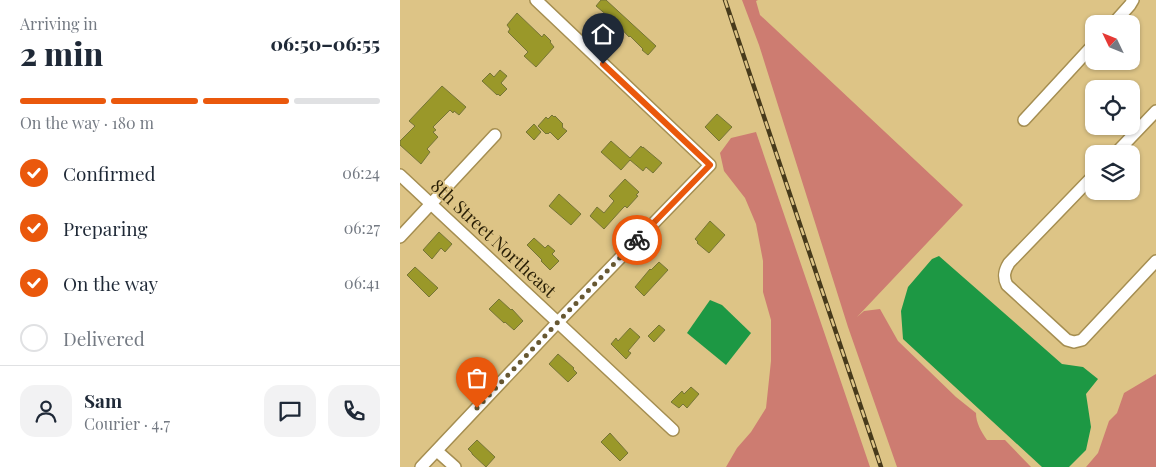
<!DOCTYPE html>
<meta charset="utf-8">
<style>
:root{--surface:#fff;--page:#f2f2f3;--text:#1f2937;--muted:#747a83;--line:#e0e1e3;--accent:#ea580c}
body{margin:0;font-family:"Playfair Display",serif;background:var(--page);color:var(--text);height:100vh;display:flex;flex-direction:column;font-size:19px;white-space:nowrap}
*{box-sizing:border-box;margin:0}
p{font-size:16px;color:var(--muted)}
.icon{flex:none;width:28px;height:28px;fill:none;stroke:currentColor;stroke-width:2;stroke-linecap:round;stroke-linejoin:round}
.map{position:relative;flex:1;overflow:hidden}
.sheet{display:flex;flex-direction:column;background:var(--surface);width:400px}
.sheet>*{flex:none}
.needle{width:32px;rotate:313deg}
.fabs{position:absolute;left:685px;top:15px;display:grid;gap:10px}
.fabs a{display:grid;place-items:center;width:55px;height:55px;border-radius:10px;background:var(--surface);box-shadow:0 1px 4px #0004;font-size:25px}
.pin{position:absolute;display:grid;place-items:center;width:42px;height:42px;color:#fff;margin:-51px -21px;border-radius:50% 50% 50% 0;rotate:-45deg;box-shadow:0 0 5px #0007}
.pin .icon{rotate:45deg}
.courier{position:absolute;display:grid;place-items:center;width:50px;height:50px;margin:-25px;border:4px solid #ea580c;border-radius:50%;background:#fff;color:#222;box-shadow:0 1px 6px #0007}
.overview em{font-style:normal;font-weight:800}
.overview div{display:flex;flex-direction:column-reverse}
.overview{display:flex;align-items:center;justify-content:space-between;height:85px;padding:0 20px}
h1{font-size:32px;font-weight:800;line-height:38px}
.bar{display:grid;grid-template-columns:repeat(4,1fr);gap:8px 5px;align-content:center;height:60px;padding:0 20px}
.bar i{height:6px;border-radius:4px;background:var(--line)}
.bar .current{background:var(--accent)}
.bar p{grid-column:span 4}
.line{display:flex;align-items:center;gap:12px;padding:0 20px;border-top:1px solid var(--line)}
.line div{flex:1}
.round{display:grid;place-items:center;flex:none;width:52px;height:52px;border-radius:15px;background:var(--page)}
ol{padding:0 20px;list-style:none}
li{display:flex;align-items:center;gap:15px;height:55px}
li p{margin-inline-start:auto}
li .icon{padding:5px;border-radius:50%;background:var(--accent);color:#fff;stroke-width:4}
li:last-child{color:var(--muted)}
li i{width:28px;height:28px;border:2px solid var(--line);border-radius:50%}
main{display:flex;flex:1;min-height:0}
.map>svg:first-child{display:block}
.green{fill:#cd7c71}
.water{fill:#1d9844}
.building{fill:#9a9829;stroke:#767537}
.lines{fill:none;stroke-linecap:round;stroke-linejoin:round}
.minor-casing{stroke:#a58e51;stroke-width:14}
.minor{stroke:#fff;stroke-width:11}
.rail-casing{stroke:#473a1b;stroke-width:4.5}
.rail{stroke:#ddc486;stroke-width:2.5;stroke-dasharray:8;stroke-linecap:butt}
.done{stroke:#675832;stroke-width:5;stroke-dasharray:0 9}
.route{stroke:#ea580c;stroke-width:6}
.labels{text-anchor:middle;dominant-baseline:central;stroke-width:4;stroke-linejoin:round;paint-order:stroke}
.street-label{font-size:18px;fill:#281e05;stroke:#ddc486}
</style>
<main>
<section class="sheet">
<div class="overview"><div><h1>2 min</h1><p>Arriving in</p></div><em>06:50–06:55</em></div>
<div class="bar"><i class="current"></i><i class="current"></i><i class="current"></i><i></i><p>On the way · 180 m</p></div>
<ol>
<li><svg class="icon" aria-label="check" viewBox="0 0 24 24"><path d="M5 12l5 5 9-10"/></svg>Confirmed<p>06:24</p></li>
<li><svg class="icon" aria-label="check" viewBox="0 0 24 24"><path d="M5 12l5 5 9-10"/></svg>Preparing<p>06:27</p></li>
<li><svg class="icon" aria-label="check" viewBox="0 0 24 24"><path d="M5 12l5 5 9-10"/></svg>On the way<p>06:41</p></li>
<li><i></i>Delivered</li>
</ol>
<div class="line" style="height:90px"><a class="round"><svg class="icon" aria-label="person" viewBox="0 0 24 24"><circle cx="12" cy="8" r="4"/><path d="M4 21q1-7 8-7t8 7"/></svg></a><div><b>Sam</b><p>Courier · 4.7</p></div><a class="round"><svg class="icon" aria-label="chat" viewBox="0 0 24 24"><path d="M4 5h16v11H9l-5 4z"/></svg></a><a class="round"><svg class="icon" aria-label="phone" viewBox="0 0 24 24"><path d="M5 4h4l2 5-3 2q2 4 5 5l2-3 5 2v4C11 20 4 13 5 4z"/></svg></a></div>
</section>
<div class="map">
<svg width="756" height="467" viewBox="0 0 756 467">
<rect width="100%" height="100%" fill="#ddc486"/>
<g class="green">
<path d="M342,0H358L356,1L360,15L563,205L457,317L464,311L480,309L498,341L556,397L576,413C576,423 581,431 587,440H605L631,467H497L448,327L359,45Z"/>
<path d="M356,132L470,467H326L337,448L351,432L366,408L371,361V320L363,292V261L356,224L345,198L324,171L320,153L331,138Z"/>
<path d="M756,374V467H686L698,453L709,421L717,413L724,393Z"/>
</g>
<g class="water">
<path d="M539,256L662,364L683,367L698,379L686,394L691,427L686,450L669,467H642L503,339L501,311L508,287L532,259Z"/>
<path d="M310,300L322,305L351,333L326,365L287,333Z"/>
</g>
<g class="building">
<path d="M201,0H206L256,46L248,55L242,50L243,49L230,36L229,37L215,22L196,6Z"/>
<path d="M117,13L142,37L144,34L151,41L150,42L154,47L136,67L124,56L128,52L108,32L110,29L107,25Z"/>
<path d="M100,70L107,76L101,83L107,89L100,96L98,94L97,95L82,81L90,73L94,77Z"/>
<path d="M42,86L66,107L59,115L54,111L53,113L50,110L33,127L36,130L33,132L38,137L27,149L30,152L21,164L0,145V141L15,126L9,121Z"/>
<path d="M317,114L332,127L319,141L305,127Z"/>
<path d="M152,115L154,117L155,116L163,124L162,125L163,126L162,127L167,131L158,140L150,132L148,134L147,133L146,134L138,126L146,117L148,119Z"/>
<path d="M134,124L141,132L134,140L126,132Z"/>
<path d="M211,141L230,158L241,146L242,148L243,147L262,163L253,173L246,167L243,171L230,160L221,170L201,152Z"/>
<path d="M225,179L239,192L236,195L238,196L227,208L225,206L222,209L204,229L190,216L197,207L204,213L214,201L209,196Z"/>
<path d="M159,194L181,214L171,225L149,206Z"/>
<path d="M310,221L325,235L309,253L297,243L298,242L295,239Z"/>
<path d="M39,232L52,244L45,252L41,248L32,259L23,250Z"/>
<path d="M134,238L145,248L148,245L155,251L152,254L159,261L150,270L141,261L142,260L127,245Z"/>
<path d="M259,262L268,270L244,296L235,287L250,269L251,270Z"/>
<path d="M15,267L38,288L29,297L7,275Z"/>
<path d="M99,299L111,310L112,309L123,321L114,330L105,322L104,323L89,309Z"/>
<path d="M259,325L265,330L254,342L248,336Z"/>
<path d="M230,328L240,337L228,351L231,353L226,359L211,344L216,338L218,341Z"/>
<path d="M158,354L174,368L173,369L177,373L168,382L149,364Z"/>
<path d="M291,387L299,394L287,408L283,404L279,408L271,402L282,391L284,394Z"/>
<path d="M210,433L228,453L220,461L201,442Z"/>
<path d="M77,440L95,457L86,467L72,454V453L68,449Z"/>
</g>
<g class="lines">
<defs>
<g id="minor">
<path d="M713,24L730,5L733,0"/>
<path d="M624,120L694,44"/>
<path d="M715,154L756,111"/>
<path d="M0,175L273,430"/>
<path d="M694,175L609,263C604,271 603,277 607,285L667,340L674,342L682,340L756,261"/>
<path d="M0,237L95,135"/>
<path d="M37,451L55,467"/>
<path d="M21,467L158,322L310,165L136,0"/>
</g>
</defs>
<use href="#minor" class="minor-casing"/>
<use href="#minor" class="minor"/>
<defs>
<path id="rail" d="M325,0L481,467"/>
</defs>
<use href="#rail" class="rail-casing"/>
<use href="#rail" class="rail"/>
</g>
<g class="lines">
<path class="done" d="M77,408L158,322L237,240"/>
<path class="route" d="M203,64L310,165L237,240"/>
</g>
<g class="labels">
<g class="street-label">
<text transform="translate(94 238) rotate(43)">8th Street Northeast</text>
</g>
</g>
</svg>
<div class="fabs">
<a><svg class="needle" viewBox="-14 -14 28 28"><path d="M0-13l5 13h-10z" fill="#e53935"/><path d="M0 13l5-13h-10z" fill="#747a83"/></svg></a>
<a><svg class="icon" aria-label="locate" viewBox="0 0 24 24"><circle cx="12" cy="12" r="6"/><path d="M12 2v4M12 18v4M2 12h4M18 12h4"/></svg></a>
<a><svg class="icon" aria-label="layers" viewBox="0 0 24 24"><path d="M12 4l9 5-9 5-9-5zM3 14l9 5 9-5"/></svg></a>
</div>
<div class="pin" style="left:77px;top:408px;background:#ea580c"><svg class="icon" aria-label="bag" viewBox="0 0 24 24"><path d="M5 8h14l-1 12H6zM9 8a3 3 0 0 1 6 0"/></svg></div>
<div class="pin" style="left:203px;top:64px;background:#1f2937"><svg class="icon" aria-label="home" viewBox="0 0 24 24"><path d="M3 11l9-7 9 7M6 9v11h12V9"/></svg></div>
<div class="courier" style="left:237px;top:240px"><svg class="icon" aria-label="bike" viewBox="0 0 24 24"><circle cx="6" cy="16" r="4"/><circle cx="18" cy="16" r="4"/><path d="M6 16l4-8h5l3 8M10 8l3 8H6M13 5h3"/></svg></div>
</div>
</main>
